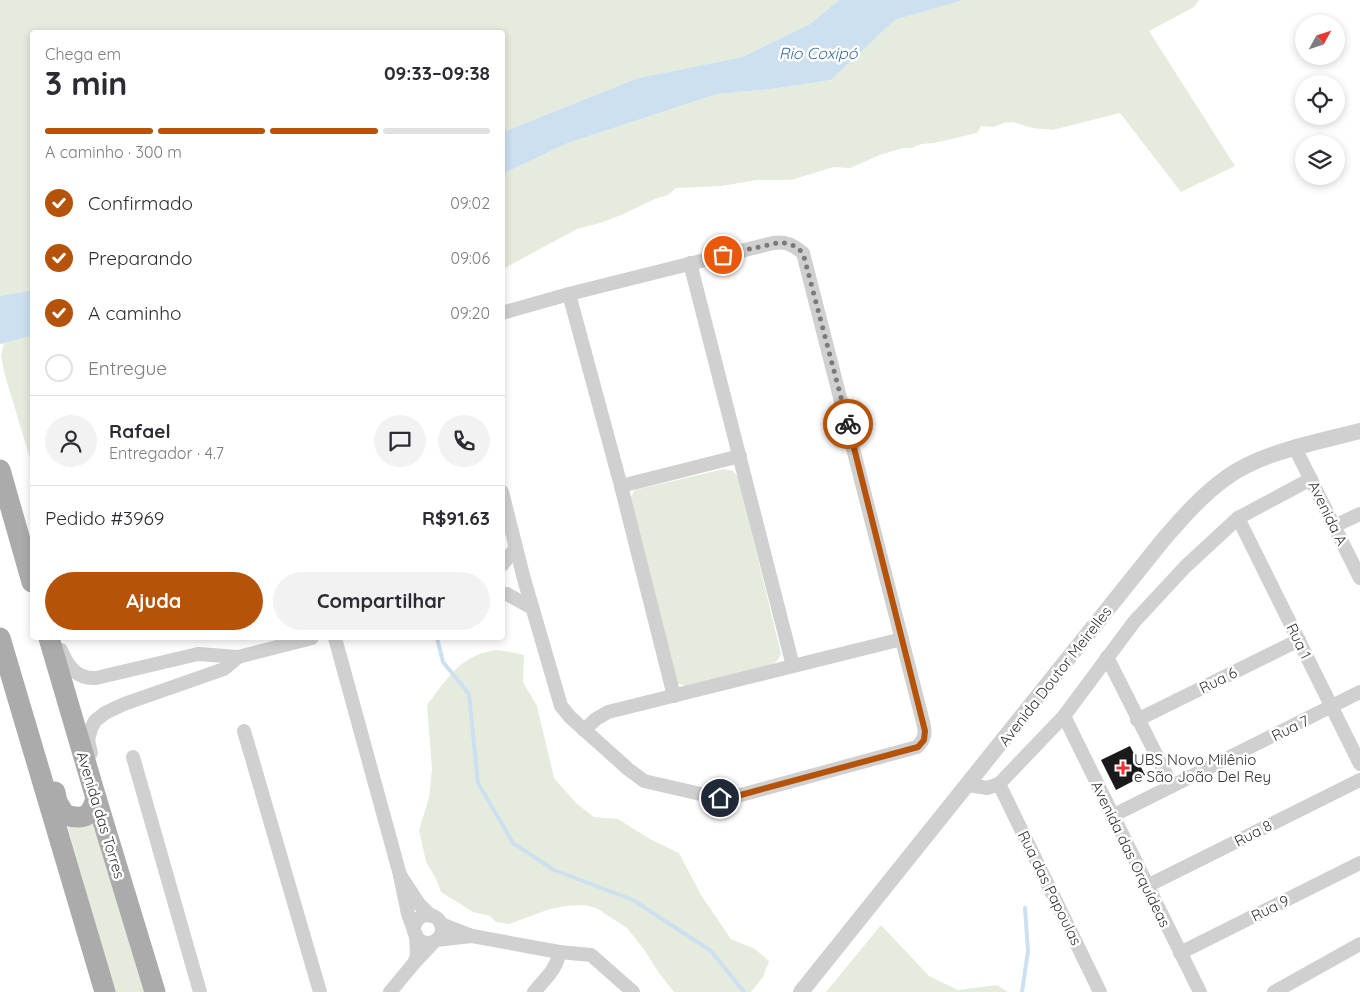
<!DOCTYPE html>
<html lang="pt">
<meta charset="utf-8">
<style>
:root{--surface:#fff;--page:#f2f2f3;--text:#2b2b33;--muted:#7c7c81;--line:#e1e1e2;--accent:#b45309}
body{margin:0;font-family:Quicksand,sans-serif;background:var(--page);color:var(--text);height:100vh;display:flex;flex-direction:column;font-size:19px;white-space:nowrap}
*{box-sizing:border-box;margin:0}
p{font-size:16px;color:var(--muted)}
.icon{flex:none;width:28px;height:28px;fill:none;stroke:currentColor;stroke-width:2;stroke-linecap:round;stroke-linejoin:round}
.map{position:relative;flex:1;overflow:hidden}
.panel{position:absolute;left:30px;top:30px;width:475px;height:610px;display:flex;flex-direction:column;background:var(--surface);border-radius:5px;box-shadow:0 2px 8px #0003}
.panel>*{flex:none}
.needle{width:32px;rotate:50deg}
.fabs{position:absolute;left:1295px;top:15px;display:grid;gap:10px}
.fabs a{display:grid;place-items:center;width:50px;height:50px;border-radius:50%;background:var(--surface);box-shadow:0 2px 8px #0003;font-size:25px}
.pin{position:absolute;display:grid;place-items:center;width:42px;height:42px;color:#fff;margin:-21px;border:2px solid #fff;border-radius:50%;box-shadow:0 1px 5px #0007}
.courier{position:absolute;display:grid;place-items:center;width:50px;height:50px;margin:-25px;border:4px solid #b45309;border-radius:50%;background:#fff;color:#222;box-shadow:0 1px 6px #0007}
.summary em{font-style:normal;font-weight:700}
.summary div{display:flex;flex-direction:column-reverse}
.summary{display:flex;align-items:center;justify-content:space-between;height:85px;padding:0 15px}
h1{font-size:32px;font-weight:700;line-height:38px}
.bar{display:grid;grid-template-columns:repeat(4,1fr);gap:8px 5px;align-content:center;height:60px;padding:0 15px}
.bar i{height:6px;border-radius:4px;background:var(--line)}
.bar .selected{background:var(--accent)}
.bar p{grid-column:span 4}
.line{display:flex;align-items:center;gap:12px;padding:0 15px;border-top:1px solid var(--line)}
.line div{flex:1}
.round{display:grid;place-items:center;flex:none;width:52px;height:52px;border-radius:26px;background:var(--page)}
ol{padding:0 15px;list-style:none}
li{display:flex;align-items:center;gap:15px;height:55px}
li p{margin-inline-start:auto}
li .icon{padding:5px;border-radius:50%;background:var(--accent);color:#fff;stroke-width:4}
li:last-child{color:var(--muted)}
li i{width:28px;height:28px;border:2px solid var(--line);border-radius:50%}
.primary-button{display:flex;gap:10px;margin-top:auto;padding:10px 15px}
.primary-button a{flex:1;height:58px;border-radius:30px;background:var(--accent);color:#fff;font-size:20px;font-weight:700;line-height:58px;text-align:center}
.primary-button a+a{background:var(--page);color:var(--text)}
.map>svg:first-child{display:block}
.green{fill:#e5ecde}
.water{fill:#cde0ef}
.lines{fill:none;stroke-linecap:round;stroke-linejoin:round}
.stream{stroke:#cde0ef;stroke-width:4}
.building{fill:#1a1a1a}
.minor{stroke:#d0d0d0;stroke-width:14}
.tertiary{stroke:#d0d0d0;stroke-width:16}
.primary{stroke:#ababab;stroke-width:21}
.done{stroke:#7a7a7a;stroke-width:5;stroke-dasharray:0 9}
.route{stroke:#b45309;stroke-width:6}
.poi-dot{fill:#ee3033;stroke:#fff;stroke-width:2}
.labels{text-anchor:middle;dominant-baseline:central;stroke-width:5;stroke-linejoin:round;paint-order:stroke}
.street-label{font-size:15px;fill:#333;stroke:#fff}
.poi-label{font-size:15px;fill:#333;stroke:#fff;text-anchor:start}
.water-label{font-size:16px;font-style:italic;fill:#3b6f9a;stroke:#fff}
</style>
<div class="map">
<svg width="1360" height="992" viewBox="0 0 1360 992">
<rect width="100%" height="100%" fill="#fff"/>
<g class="green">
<path d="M0,0H839L810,24L742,57L638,78L503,132L502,32H32V290L0,296Z"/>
<path d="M964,0H1199L1194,7L1149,31L1235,166L1181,192L1120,113L1053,130L1032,128L1013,122L1004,123L993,127L981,126L977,133L934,143L921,144L912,148H903L880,155L850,168L834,167L791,180H756L722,186L676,188L668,195L655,199L621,215L600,223L577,229L503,269V174L568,143L717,94L772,89L831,80L895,20Z"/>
<path d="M32,336V465L4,372L1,355L4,343Z"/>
<path d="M724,469L733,471L738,477L781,654L777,661L769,666L685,686L677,683L629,500L635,490Z"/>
<path d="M496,650L511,652L524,655L523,682L537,706L554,778L577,804L594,817L618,819L650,839L679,853L701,895L731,939L755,949L769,961L763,977L751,992H674L659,973L643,948L627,928L596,908L584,905L566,906L550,909L509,924L496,922L490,916L473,912L441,892L435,877L426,862L419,830L429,798L432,769L427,705C448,678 460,655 496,650Z"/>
<path d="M96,820L146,992H115L66,821Z"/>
<path d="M881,925L929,976L958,990L997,985L1008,992H826Z"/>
</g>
<g class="water">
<path d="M839,0H964L895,20L831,80L772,89L717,94L568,143L503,174V132L638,78L742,57L810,24Z"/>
<path d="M32,290V336L0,344V296Z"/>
</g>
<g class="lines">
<g class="stream">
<path d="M437,638L443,662L469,694L478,783L513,843L554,870L633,900L711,951L744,992"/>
<path d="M1022,992L1028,951L1025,908"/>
</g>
</g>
<path class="building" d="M1130,746L1145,775L1116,790L1101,760Z"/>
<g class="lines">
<g class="minor">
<path d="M690,263L793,666"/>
<path d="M569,294L621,486L674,696"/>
<path d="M502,313L569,294L773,243C786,241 793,245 803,253L923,722C926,733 925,739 917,747L737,796L720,798L705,795L644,781L628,769L570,717L561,706L524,579L502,492"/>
<path d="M1295,448L1360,578"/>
<path d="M621,486L740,456"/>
<path d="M1238,518L1360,764"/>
<path d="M1334,526L1360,514"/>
<path d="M502,565L516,548"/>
<path d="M502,594H507L532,608"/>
<path d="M335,638L400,875"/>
<path d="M61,650C68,666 76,679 96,678L198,654L238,657L312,638"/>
<path d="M1107,657L1172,786"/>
<path d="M1064,716L1200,992"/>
<path d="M1137,720L1299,640"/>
<path d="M584,730L596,719L608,712L902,639"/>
<path d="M244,731L320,992"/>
<path d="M91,753L88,740L91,729L95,721L105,713L124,704L224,669L238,657"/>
<path d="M133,757L200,992"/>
<path d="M999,784L1100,992"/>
<path d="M969,785L987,788L999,784L1064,716L1134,622L1185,567L1238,518L1311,479"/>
<path d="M1112,816L1360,692"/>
<path d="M1147,886L1360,780"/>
<circle cx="428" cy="929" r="14"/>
<path d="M415,933L408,914L400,875L419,904L431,916"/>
<path d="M416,935L417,954L415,962L433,943"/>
<path d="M472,936L559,952L591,955L633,992"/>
<path d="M436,940L472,936L441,924"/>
<path d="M1180,953L1360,863"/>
<path d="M390,992L415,962"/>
<path d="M534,992C544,980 558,968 559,952"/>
<path d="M1274,992L1360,944"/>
</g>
<path class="tertiary" d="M801,992L1163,540C1182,518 1202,495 1226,478C1261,452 1318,442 1360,431"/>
<g class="primary">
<path d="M0,470L32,582"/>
<path d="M0,638L105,992"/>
<path d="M49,638L96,798L155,992"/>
<path d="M55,792L57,802L65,815C84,820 91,817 96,798"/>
</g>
</g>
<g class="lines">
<path class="done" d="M723,255L781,242L795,246L803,253L848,424"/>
<path class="route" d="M720,798L737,796L918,747L924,740L925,731L848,424"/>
</g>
<path class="poi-dot" d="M1120.5 760.5h5v5h5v5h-5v5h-5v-5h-5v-5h5z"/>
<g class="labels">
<g class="street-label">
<text transform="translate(1328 513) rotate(64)">Avenida A</text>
<text transform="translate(1299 641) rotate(64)">Rua 1</text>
<text transform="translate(1055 676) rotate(-52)">Avenida Doutor Meirelles</text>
<text transform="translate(1218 680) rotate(-26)">Rua 6</text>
<text transform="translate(1290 728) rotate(-26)">Rua 7</text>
<text transform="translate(101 815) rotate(73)">Avenida das Torres</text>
<text transform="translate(1253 833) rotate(-27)">Rua 8</text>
<text transform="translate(1131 854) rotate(64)">Avenida das Orquídeas</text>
<text transform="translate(1050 888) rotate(64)">Rua das Papoulas</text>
<text transform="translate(1270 908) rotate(-26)">Rua 9</text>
</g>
<g class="poi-label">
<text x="1134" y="759">UBS Novo Milênio<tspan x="1134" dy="17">e São João Del Rey</tspan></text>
</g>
<g class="water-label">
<text x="818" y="53">Rio Coxipó</text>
</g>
</g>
</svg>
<div class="fabs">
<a><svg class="needle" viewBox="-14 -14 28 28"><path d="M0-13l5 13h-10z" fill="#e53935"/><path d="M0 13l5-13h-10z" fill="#7c7c81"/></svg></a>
<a><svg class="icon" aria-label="locate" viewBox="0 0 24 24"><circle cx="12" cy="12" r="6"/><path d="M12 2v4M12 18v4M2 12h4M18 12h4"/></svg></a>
<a><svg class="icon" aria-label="layers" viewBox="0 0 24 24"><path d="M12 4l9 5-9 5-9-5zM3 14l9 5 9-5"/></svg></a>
</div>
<div class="pin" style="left:723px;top:255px;background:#ea580c"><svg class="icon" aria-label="bag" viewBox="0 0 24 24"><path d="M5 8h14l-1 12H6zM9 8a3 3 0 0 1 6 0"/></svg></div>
<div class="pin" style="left:720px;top:798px;background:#1f2937"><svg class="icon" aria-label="home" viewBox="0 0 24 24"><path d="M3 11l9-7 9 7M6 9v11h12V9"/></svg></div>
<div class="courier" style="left:848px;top:424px"><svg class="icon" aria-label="bike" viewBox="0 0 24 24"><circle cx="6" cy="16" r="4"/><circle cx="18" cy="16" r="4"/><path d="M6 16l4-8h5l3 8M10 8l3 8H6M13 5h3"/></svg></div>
<section class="panel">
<div class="summary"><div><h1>3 min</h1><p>Chega em</p></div><em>09:33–09:38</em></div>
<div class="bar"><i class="selected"></i><i class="selected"></i><i class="selected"></i><i></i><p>A caminho · 300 m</p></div>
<ol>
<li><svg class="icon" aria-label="check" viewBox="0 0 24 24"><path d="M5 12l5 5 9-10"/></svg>Confirmado<p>09:02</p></li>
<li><svg class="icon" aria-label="check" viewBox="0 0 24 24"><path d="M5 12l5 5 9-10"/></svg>Preparando<p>09:06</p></li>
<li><svg class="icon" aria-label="check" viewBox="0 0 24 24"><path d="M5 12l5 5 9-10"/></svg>A caminho<p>09:20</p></li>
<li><i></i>Entregue</li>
</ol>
<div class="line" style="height:90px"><a class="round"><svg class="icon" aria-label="person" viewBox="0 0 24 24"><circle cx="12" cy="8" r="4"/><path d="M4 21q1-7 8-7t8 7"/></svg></a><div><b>Rafael</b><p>Entregador · 4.7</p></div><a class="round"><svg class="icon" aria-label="chat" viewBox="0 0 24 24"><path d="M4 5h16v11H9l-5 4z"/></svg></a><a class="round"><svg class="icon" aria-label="phone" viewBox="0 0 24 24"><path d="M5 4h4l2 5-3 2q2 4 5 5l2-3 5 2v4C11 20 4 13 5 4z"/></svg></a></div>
<div class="line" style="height:65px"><div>Pedido #3969</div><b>R$91.63</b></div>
<div class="primary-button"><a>Ajuda</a><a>Compartilhar</a></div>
</section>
</div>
